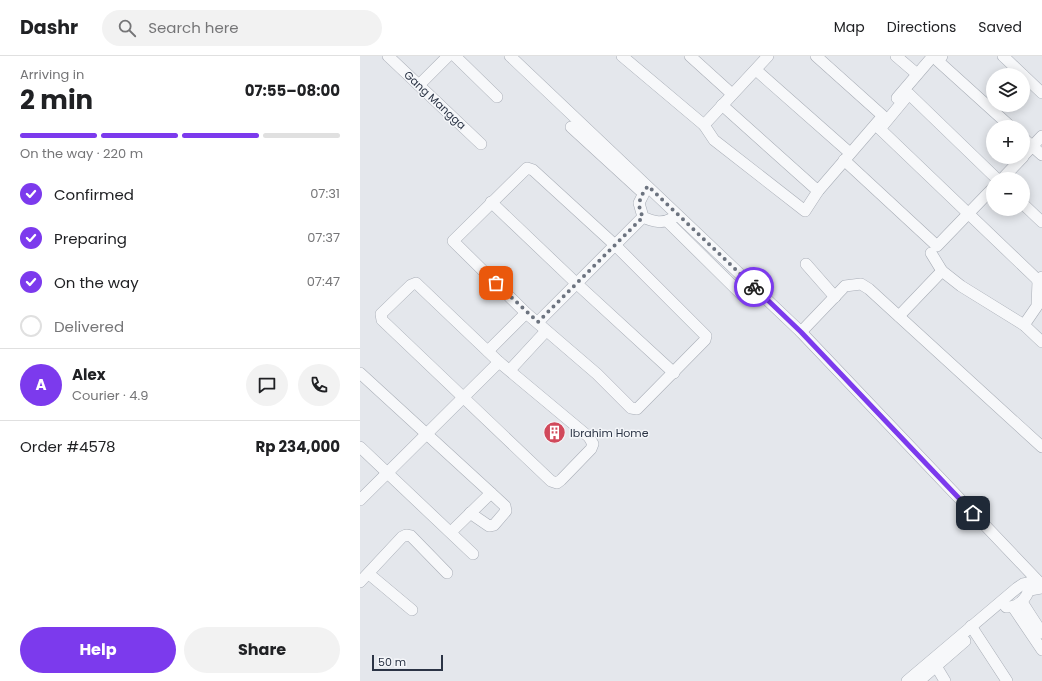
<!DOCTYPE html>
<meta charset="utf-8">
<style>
:root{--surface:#fff;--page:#f2f2f2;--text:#202124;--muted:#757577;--line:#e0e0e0;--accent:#7c3aed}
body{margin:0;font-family:Poppins,sans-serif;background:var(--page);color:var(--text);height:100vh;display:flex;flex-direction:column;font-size:15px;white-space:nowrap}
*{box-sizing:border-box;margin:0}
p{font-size:13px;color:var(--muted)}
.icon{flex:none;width:22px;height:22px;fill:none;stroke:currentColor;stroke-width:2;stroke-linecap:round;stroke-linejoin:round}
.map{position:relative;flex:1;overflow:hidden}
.drawer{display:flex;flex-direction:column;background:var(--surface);width:360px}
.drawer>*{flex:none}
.controls{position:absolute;left:626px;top:12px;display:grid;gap:8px}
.controls a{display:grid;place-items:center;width:44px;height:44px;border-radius:50%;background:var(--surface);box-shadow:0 2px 10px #0003;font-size:20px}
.scale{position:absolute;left:12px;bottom:10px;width:71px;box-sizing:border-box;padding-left:4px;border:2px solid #2b3445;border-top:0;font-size:11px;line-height:14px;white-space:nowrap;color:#2b3445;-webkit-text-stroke:3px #f4f6f9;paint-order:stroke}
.pin{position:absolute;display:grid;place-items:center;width:34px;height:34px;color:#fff;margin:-17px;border-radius:8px;box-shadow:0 2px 6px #0006}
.courier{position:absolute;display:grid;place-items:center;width:40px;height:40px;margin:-20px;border:3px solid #7c3aed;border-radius:50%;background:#fff;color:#222;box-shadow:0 1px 5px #0007}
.overview em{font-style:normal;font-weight:700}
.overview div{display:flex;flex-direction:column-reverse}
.overview{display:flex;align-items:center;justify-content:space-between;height:68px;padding:0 20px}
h1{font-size:26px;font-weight:700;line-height:30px}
.bar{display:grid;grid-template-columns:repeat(4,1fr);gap:6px 4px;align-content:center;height:48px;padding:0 20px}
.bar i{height:5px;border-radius:3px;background:var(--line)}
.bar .current{background:var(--accent)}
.bar p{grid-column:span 4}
.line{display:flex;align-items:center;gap:10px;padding:0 20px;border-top:1px solid var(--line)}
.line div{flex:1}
.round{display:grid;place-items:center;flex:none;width:42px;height:42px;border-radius:21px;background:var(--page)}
ol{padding:0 20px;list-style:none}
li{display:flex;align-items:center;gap:12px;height:44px}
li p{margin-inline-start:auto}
li .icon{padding:4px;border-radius:50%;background:var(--accent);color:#fff;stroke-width:4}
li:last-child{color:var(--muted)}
li i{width:22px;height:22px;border:2px solid var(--line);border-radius:50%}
.primary-button{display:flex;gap:8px;margin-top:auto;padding:8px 20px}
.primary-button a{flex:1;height:46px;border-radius:24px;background:var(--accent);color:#fff;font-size:16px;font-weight:700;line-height:46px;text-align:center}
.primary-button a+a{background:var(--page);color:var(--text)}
header{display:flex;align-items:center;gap:24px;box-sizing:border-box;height:56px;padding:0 20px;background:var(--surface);border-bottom:1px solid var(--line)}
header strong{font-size:19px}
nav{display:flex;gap:22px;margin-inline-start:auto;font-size:14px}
.search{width:280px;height:36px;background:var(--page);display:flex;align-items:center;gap:10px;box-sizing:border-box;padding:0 14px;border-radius:22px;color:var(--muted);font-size:15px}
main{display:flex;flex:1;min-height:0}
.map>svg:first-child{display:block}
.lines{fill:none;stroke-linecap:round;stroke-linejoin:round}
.minor-casing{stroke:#a9aeb7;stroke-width:12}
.minor{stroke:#f7f8fa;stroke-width:11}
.done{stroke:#6c737f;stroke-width:4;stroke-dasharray:0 7.2}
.route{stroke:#7c3aed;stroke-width:5}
.labels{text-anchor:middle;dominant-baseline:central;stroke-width:3;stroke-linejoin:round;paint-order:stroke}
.street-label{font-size:11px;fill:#2b3445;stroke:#f4f6f9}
.poi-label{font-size:11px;fill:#2b3445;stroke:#f4f6f9;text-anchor:start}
</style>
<header>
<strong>Dashr</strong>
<div class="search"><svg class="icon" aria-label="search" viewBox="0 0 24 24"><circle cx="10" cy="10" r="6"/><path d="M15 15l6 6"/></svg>Search here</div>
<nav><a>Map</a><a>Directions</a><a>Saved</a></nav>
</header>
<main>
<section class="drawer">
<div class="overview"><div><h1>2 min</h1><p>Arriving in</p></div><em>07:55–08:00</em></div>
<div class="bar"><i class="current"></i><i class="current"></i><i class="current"></i><i></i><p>On the way · 220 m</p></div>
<ol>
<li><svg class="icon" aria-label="check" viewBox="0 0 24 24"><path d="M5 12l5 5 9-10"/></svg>Confirmed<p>07:31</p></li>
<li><svg class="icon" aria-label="check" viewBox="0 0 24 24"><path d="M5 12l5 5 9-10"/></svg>Preparing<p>07:37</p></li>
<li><svg class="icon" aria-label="check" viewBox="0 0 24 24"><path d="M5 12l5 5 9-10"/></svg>On the way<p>07:47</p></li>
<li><i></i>Delivered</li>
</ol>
<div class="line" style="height:72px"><b class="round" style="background:var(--accent);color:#fff">A</b><div><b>Alex</b><p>Courier · 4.9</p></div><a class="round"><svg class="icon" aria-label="chat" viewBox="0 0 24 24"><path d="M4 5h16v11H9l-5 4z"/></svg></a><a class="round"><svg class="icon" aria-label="phone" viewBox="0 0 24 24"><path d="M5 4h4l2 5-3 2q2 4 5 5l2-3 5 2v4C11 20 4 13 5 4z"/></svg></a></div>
<div class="line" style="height:52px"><div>Order #4578</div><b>Rp 234,000</b></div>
<div class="primary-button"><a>Help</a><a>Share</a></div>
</section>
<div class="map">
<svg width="682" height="625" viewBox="0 0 682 625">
<rect width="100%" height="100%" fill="#e4e7ec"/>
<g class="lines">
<defs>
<g id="minor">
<path d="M28,0L121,88"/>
<path d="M95,0L137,41"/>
<path d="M150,0L441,276L678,525L663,528L657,532L547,625"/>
<path d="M262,0L344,69L354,84L445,155L458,135"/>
<path d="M330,0L372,38"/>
<path d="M456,0L523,60"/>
<path d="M536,0L557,18"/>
<path d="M582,0L578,5L651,71"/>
<path d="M643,0L663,19"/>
<path d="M396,14L490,97"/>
<path d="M663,19L682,37"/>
<path d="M59,29L88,0"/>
<path d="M537,42L573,0"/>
<path d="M362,49L458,135L521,62"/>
<path d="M344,69L408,0"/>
<path d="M211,71L283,137"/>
<path d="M663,82L682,99"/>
<path d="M663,100L682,80"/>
<path d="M484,104L577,190L633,132"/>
<path d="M167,112L173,114L255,189L346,280L345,284L277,353L271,352L237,318L166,257L93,185Z"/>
<path d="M637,123L549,38L520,73L682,228"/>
<path d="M642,123L663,101"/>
<path d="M287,131L279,147L283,161C294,166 302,168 313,162"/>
<path d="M131,146L216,227L314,317"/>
<path d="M663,148L682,166"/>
<path d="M307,165L382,239H387L394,231"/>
<path d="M571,197L582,215L601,230L664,269L682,286"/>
<path d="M446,208L475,241"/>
<path d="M56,227L139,306L229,381L233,388L231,393L201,424L197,427L191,425L22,264L21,258L51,229Z"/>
<path d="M539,260L582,215"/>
<path d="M178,266L283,161"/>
<path d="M664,269L677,250L678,225L682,221"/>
<path d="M441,276L485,230L501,228L509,233L682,391"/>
<path d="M128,295L166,257"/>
<path d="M150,314L186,275"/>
<path d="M0,317L131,437L145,450L146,455L134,469L129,470L110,457"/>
<path d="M0,391L113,498"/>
<path d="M0,444L139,306"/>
<path d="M91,476L131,437"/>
<path d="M9,518L52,554"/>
<path d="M0,526L42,481L46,479L51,480L87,517"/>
<path d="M670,534L682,532"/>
<path d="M662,546L682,577"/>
<path d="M646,551C661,552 670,538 670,526"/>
<path d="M653,551L682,594"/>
<path d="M611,570L647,625"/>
<path d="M576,610L585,625"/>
<path d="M559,625L605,585"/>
</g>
</defs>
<use href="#minor" class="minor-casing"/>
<use href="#minor" class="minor"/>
</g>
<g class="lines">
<path class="done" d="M136,227L178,266L283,161C276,149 280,140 288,130L394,231"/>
<path class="route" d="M394,231L441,276L613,457"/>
</g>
<defs>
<symbol id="building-disc" viewBox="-11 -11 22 22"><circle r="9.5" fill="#d1495b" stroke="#f4f6f9"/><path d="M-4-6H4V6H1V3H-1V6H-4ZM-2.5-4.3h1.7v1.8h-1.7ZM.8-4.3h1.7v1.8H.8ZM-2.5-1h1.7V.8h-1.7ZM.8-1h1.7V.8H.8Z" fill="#fff"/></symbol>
</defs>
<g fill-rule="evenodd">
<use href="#building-disc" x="182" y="364" width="25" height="25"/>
</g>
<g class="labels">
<g class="street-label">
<text transform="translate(75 44) rotate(43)">Gang Mangga</text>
</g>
<g class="poi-label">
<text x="210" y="377">Ibrahim Home</text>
</g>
</g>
</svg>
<div class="controls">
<a><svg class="icon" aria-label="layers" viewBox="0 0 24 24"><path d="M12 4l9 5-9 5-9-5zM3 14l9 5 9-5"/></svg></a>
<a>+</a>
<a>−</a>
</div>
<div class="scale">50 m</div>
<div class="pin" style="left:136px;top:227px;background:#ea580c"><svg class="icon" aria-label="bag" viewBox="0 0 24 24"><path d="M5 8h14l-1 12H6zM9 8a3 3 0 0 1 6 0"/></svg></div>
<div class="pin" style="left:613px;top:457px;background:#1f2937"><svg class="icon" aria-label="home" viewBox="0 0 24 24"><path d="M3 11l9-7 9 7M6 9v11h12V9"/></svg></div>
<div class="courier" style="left:394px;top:231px"><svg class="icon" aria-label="bike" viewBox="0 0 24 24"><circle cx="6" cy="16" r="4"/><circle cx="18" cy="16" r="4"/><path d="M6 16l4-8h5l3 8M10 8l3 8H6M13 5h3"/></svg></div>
</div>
</main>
